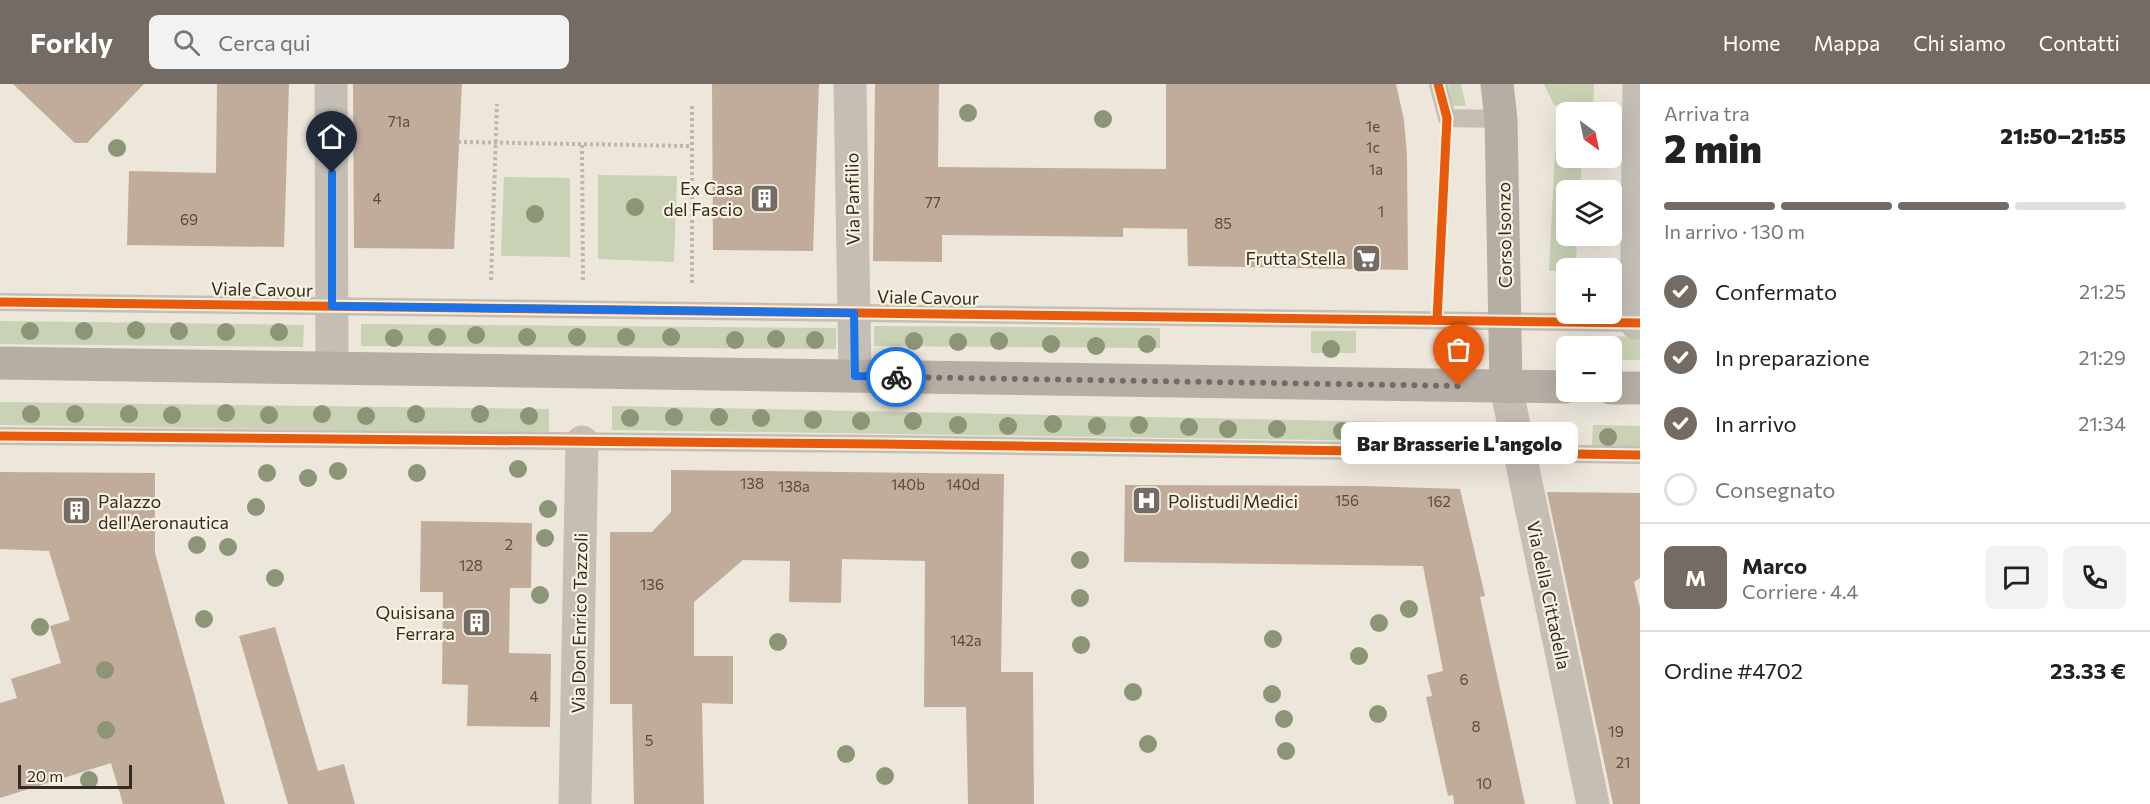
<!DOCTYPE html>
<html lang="it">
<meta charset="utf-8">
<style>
:root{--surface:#fff;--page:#f2f2f2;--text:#222;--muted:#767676;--line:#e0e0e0;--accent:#746c64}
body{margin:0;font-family:Commissioner,sans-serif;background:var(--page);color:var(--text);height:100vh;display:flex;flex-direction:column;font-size:22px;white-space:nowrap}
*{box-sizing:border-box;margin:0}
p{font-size:20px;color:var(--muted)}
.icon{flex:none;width:33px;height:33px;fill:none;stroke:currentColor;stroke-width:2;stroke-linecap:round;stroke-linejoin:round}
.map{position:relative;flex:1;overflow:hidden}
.side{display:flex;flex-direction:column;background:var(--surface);width:510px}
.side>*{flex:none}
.needle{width:39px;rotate:147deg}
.fabs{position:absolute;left:1556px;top:18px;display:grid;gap:12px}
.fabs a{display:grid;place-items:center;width:66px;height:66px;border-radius:9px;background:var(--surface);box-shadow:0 6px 24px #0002;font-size:30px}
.scale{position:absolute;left:18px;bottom:15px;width:114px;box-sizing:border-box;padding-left:6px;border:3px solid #342b24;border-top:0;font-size:16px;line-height:21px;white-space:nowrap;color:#342b24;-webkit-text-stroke:4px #faf2e1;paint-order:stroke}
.pin{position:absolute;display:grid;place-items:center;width:51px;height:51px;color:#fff;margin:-62px -26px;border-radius:50% 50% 50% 0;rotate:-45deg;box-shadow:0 0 6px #0007}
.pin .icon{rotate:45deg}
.courier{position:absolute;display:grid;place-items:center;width:60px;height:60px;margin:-30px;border:4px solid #1a73e8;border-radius:50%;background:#fff;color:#222;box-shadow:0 2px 8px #0007}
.bubble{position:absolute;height:42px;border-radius:9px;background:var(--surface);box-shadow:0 6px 24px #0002;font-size:20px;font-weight:800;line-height:42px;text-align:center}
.summary em{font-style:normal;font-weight:800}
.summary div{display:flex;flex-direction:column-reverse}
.summary{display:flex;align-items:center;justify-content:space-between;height:102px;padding:0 24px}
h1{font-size:39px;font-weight:800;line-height:45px}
.bar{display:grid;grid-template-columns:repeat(4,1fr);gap:9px 6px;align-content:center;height:72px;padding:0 24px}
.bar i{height:8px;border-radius:4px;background:var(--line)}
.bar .active{background:var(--accent)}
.bar p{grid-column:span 4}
.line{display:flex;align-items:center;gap:15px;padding:0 24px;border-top:2px solid var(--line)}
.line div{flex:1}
.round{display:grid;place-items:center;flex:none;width:63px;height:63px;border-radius:9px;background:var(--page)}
ol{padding:0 24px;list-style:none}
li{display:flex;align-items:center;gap:18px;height:66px}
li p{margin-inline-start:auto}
li .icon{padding:6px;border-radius:50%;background:var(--accent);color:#fff;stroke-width:4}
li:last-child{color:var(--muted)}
li i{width:33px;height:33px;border:3px solid var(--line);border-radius:50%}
header{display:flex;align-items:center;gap:36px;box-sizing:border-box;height:84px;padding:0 30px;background:var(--accent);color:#fff}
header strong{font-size:28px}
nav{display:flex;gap:33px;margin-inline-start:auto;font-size:21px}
.search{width:420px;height:54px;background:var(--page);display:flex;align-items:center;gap:15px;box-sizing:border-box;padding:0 21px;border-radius:9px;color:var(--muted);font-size:22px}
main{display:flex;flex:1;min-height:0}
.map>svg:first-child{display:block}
.green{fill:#c9d2b4}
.building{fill:#c1ac9b}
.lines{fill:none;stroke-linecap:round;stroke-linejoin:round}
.path{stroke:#bdb6ad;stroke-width:4;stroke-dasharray:3 3;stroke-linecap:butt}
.lane{stroke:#c4beb5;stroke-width:18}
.street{stroke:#c4beb5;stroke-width:33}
.secondary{stroke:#b5aea5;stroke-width:33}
.cycleway-casing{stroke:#faf2e1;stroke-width:13}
.cycleway{stroke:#e8590c;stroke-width:9}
.tree{fill:#8c9677}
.done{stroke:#746c64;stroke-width:6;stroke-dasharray:0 10.8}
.route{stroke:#1a73e8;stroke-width:8}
.labels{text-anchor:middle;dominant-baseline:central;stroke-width:4.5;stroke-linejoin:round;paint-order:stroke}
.number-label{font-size:15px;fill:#574b42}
.poi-label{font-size:18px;fill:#342b24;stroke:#faf2e1;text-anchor:end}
.street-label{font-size:18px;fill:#342b24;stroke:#faf2e1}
</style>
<header>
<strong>Forkly</strong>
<div class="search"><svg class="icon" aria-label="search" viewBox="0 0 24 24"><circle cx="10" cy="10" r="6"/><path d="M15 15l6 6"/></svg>Cerca qui</div>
<nav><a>Home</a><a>Mappa</a><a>Chi siamo</a><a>Contatti</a></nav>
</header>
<main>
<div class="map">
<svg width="1640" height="720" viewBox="0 0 1640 720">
<rect width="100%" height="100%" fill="#ece6db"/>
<g class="green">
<path d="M1448,0H1461L1466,22H1453Z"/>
<path d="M1544,0H1594L1593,24L1554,21Z"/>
<path d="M1555,67H1566V74H1582L1580,106H1566V152H1577L1576,184H1566V187H1549Z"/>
<path d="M598,91L677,92L674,178L598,175Z"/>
<path d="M504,93L570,94V173L501,172Z"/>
<path d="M0,237L304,241L303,263L0,260Z"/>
<path d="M361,240L836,244V265L361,262Z"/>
<path d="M874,242L1160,244V264L874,262Z"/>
<rect x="1311" y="247" width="45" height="22"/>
<path d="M1580,252L1640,253V276H1611V262H1580Z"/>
<path d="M0,318L549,325V349L0,341Z"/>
<path d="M612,322L1398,338V357L612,346Z"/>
<path d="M1593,341L1640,342V364L1592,363Z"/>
</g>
<g class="building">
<path d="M13,0H144L87,59H75Z"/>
<path d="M217,0H289L284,163L127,161L129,87L216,89Z"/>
<path d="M353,0H462L454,165L354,164Z"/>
<path d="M712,0H819L813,167L713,166Z"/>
<path d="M875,0H939L938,83L1166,85V0H1396L1404,36L1407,71L1408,186L1188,182L1187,145L1123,144V153L942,151V178L873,177Z"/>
<path d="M671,386L1004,390L1001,588H1033L1034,720H968L966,623H924L925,477L842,475L841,519L789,518L790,477L743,476L694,518V572H733V620L702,619L704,720H634L632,620H610V448H652L671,428Z"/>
<path d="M0,388L155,389V469L225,720H123L111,679L0,714V619L17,614L11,595L61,579L50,542L70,536L49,467L0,465Z"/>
<path d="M1125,401L1364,402L1460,405L1485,512L1480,513L1525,720H1454L1453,711L1448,712L1426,613L1432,612L1427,591L1443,587L1423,482L1124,478Z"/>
<path d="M1547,408L1640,409V494L1634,498L1640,524V720H1613Z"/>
<path d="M421,437L532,439L531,504H510L509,569L551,570L550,643L467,642L468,601L442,600L443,508H420Z"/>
<path d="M275,543L318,687L344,680L355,720H288L239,552Z"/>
</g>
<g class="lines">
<g class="path">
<path d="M692,22V199"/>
<path d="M458,58L692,62"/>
<path d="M582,61L583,198"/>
<path d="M491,196L497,20"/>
</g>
<g class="lane">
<path d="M1438,0L1447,34L1501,35"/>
<path d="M0,218L1640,239"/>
<path d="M0,352L879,360L1640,371"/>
</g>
<g class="street">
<path d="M331,0L332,284"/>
<path d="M850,0L855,292"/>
<path d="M1636,239L1639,0"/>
<path d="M1506,303L1593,720"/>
<path d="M575,720L582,358"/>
</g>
<g class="secondary">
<path d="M1497,0L1501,35L1506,303"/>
<path d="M0,279L1566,303"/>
<path d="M1611,304H1640"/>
</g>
<defs>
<g id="cycleway">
<path d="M0,218L1640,239"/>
<path d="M1437,236L1447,34L1438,0"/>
<path d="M0,352L879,360L1640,371"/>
</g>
</defs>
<use href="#cycleway" class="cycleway-casing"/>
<use href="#cycleway" class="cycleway"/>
</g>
<g class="tree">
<circle cx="968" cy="29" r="9"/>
<circle cx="1103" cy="35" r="9"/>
<circle cx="117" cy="64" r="9"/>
<circle cx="635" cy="123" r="9"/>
<circle cx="535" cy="130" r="9"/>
<circle cx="136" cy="246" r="9"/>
<circle cx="30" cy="247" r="9"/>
<circle cx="84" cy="247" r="9"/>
<circle cx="179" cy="247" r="9"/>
<circle cx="226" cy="248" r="9"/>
<circle cx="279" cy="248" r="9"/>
<circle cx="476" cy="251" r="9"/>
<circle cx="437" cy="253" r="9"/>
<circle cx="527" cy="253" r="9"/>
<circle cx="577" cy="253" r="9"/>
<circle cx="626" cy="253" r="9"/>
<circle cx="671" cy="253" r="9"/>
<circle cx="394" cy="254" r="9"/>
<circle cx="776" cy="255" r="9"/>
<circle cx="735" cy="256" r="9"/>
<circle cx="815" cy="256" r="9"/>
<circle cx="914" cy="257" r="9"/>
<circle cx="999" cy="257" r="9"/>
<circle cx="958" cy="258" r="9"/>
<circle cx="1051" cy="260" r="9"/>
<circle cx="1147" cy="260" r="9"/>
<circle cx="1096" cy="262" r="9"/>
<circle cx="1331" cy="265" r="9"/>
<circle cx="226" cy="329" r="9"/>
<circle cx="31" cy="330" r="9"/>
<circle cx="75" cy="330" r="9"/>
<circle cx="129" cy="330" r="9"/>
<circle cx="322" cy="330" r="9"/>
<circle cx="416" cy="330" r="9"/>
<circle cx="480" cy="330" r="9"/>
<circle cx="172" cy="331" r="9"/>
<circle cx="269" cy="331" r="9"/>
<circle cx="366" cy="332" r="9"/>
<circle cx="529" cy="332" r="9"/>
<circle cx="674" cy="333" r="9"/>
<circle cx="719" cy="333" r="9"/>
<circle cx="630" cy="334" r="9"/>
<circle cx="761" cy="334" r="9"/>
<circle cx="813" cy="336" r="9"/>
<circle cx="861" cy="337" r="9"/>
<circle cx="913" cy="337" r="9"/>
<circle cx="1053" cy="340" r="9"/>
<circle cx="958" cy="341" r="9"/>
<circle cx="1139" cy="341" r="9"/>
<circle cx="1008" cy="342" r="9"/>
<circle cx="1097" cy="342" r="9"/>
<circle cx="1189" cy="343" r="9"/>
<circle cx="1228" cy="345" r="9"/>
<circle cx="1277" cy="345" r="9"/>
<circle cx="1342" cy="347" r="9"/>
<circle cx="1608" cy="353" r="9"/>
<circle cx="518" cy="385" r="9"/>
<circle cx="338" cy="387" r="9"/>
<circle cx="267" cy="389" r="9"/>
<circle cx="417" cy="389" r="9"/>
<circle cx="308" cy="394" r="9"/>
<circle cx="256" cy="423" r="9"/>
<circle cx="548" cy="425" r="9"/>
<circle cx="545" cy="454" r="9"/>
<circle cx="197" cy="461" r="9"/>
<circle cx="228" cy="463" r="9"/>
<circle cx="1080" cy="476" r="9"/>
<circle cx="275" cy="494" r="9"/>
<circle cx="540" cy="511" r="9"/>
<circle cx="1080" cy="514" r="9"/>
<circle cx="1409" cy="525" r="9"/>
<circle cx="204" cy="535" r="9"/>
<circle cx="1379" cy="539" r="9"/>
<circle cx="40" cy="543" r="9"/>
<circle cx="1273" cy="555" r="9"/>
<circle cx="778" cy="558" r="9"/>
<circle cx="1081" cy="561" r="9"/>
<circle cx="1359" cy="572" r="9"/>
<circle cx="105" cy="586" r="9"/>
<circle cx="1133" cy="608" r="9"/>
<circle cx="1272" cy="610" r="9"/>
<circle cx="1378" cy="630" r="9"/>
<circle cx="1284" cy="635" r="9"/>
<circle cx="106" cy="646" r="9"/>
<circle cx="1148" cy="660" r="9"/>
<circle cx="1286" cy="667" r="9"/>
<circle cx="846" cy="670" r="9"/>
<circle cx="885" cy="692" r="9"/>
<circle cx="89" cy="696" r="9"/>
</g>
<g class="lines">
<path class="done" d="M896,293L1459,302"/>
<path class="route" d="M332,89V222L854,229L855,292L896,293"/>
</g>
<defs>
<symbol id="building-square" viewBox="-11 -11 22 22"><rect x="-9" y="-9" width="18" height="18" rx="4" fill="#746c64" stroke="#faf2e1"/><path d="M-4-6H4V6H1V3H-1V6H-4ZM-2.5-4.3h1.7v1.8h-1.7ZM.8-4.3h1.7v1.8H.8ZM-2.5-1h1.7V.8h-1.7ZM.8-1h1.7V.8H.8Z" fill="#fff"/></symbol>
<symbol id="supermarket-square" viewBox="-11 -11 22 22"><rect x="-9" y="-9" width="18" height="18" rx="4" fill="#746c64" stroke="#faf2e1"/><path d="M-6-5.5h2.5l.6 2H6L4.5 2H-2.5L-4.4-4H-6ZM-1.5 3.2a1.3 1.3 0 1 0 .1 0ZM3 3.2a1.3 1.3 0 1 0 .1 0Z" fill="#fff"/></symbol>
<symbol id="hospital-square" viewBox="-11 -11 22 22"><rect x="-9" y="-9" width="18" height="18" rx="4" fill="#746c64" stroke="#faf2e1"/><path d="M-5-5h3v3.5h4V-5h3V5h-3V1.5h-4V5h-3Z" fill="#fff"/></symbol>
</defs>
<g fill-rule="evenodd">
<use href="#building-square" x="748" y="98" width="33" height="33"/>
<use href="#supermarket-square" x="1350" y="158" width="33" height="33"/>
<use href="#hospital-square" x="1130" y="400" width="33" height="33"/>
<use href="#building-square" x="60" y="410" width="33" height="33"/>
<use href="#building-square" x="460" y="522" width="33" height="33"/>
</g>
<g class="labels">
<g class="number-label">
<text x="399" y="37">71a</text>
<text x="1373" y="42">1e</text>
<text x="1373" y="63">1c</text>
<text x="1376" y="85">1a</text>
<text x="377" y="114">4</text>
<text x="933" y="118">77</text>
<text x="1381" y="127">1</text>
<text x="189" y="135">69</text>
<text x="1223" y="139">85</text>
<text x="752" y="399">138</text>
<text x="908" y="400">140b</text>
<text x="963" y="400">140d</text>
<text x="794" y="402">138a</text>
<text x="1347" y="416">156</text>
<text x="1439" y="417">162</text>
<text x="509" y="460">2</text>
<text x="471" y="481">128</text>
<text x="652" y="500">136</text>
<text x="966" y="556">142a</text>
<text x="1464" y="595">6</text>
<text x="534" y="612">4</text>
<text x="1476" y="642">8</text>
<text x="1616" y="647">19</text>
<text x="649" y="656">5</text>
<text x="1623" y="678">21</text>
<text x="1484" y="699">10</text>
</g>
<g class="poi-label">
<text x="743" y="104">Ex Casa<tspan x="743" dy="21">del Fascio</tspan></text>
<text x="1346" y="174">Frutta Stella</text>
<text x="98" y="417" text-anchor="start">Palazzo<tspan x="98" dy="21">dell'Aeronautica</tspan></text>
<text x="1168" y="417" text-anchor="start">Polistudi Medici</text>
<text x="455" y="528">Quisisana<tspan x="455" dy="21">Ferrara</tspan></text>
</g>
<g class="street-label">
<text transform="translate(852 115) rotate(-91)">Via Panfilio</text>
<text transform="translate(1504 151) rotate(-91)">Corso Isonzo</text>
<text transform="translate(262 205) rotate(1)">Viale Cavour</text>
<text transform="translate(928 213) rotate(1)">Viale Cavour</text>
<text transform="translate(1549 511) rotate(78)">Via della Cittadella</text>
<text transform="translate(579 539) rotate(-89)">Via Don Enrico Tazzoli</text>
</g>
</g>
</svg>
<div class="fabs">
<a><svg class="needle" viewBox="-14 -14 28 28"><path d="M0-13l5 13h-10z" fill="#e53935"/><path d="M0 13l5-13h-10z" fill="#767676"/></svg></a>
<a><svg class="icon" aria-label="layers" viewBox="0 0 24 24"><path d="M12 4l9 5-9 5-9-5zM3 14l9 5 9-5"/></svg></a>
<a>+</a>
<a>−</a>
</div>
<div class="scale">20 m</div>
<div class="pin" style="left:1459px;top:302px;background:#ea580c"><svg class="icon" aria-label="bag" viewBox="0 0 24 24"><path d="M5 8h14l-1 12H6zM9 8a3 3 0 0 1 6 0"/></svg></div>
<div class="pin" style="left:332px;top:89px;background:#1f2937"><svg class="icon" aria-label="home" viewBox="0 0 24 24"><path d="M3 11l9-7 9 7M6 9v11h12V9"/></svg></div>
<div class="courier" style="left:896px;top:293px"><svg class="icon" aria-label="bike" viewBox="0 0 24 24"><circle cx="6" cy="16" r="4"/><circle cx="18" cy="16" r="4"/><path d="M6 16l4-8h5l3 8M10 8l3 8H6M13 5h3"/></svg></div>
<div class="bubble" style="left:1341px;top:338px;width:237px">Bar Brasserie L'angolo</div>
</div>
<section class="side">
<div class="summary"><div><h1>2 min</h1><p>Arriva tra</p></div><em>21:50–21:55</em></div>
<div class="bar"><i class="active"></i><i class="active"></i><i class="active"></i><i></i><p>In arrivo · 130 m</p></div>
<ol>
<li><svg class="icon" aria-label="check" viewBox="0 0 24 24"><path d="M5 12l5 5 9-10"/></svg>Confermato<p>21:25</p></li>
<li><svg class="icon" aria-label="check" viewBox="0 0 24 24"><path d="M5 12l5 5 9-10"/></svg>In preparazione<p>21:29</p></li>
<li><svg class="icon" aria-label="check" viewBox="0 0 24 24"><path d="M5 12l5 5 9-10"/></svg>In arrivo<p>21:34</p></li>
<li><i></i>Consegnato</li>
</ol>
<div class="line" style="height:108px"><b class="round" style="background:var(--accent);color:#fff">M</b><div><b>Marco</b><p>Corriere · 4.4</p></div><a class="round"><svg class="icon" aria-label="chat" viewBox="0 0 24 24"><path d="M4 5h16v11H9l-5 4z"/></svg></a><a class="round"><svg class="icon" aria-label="phone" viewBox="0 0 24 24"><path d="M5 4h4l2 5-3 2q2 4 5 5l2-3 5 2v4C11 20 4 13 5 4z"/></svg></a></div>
<div class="line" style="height:78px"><div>Ordine #4702</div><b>23.33 €</b></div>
</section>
</main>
